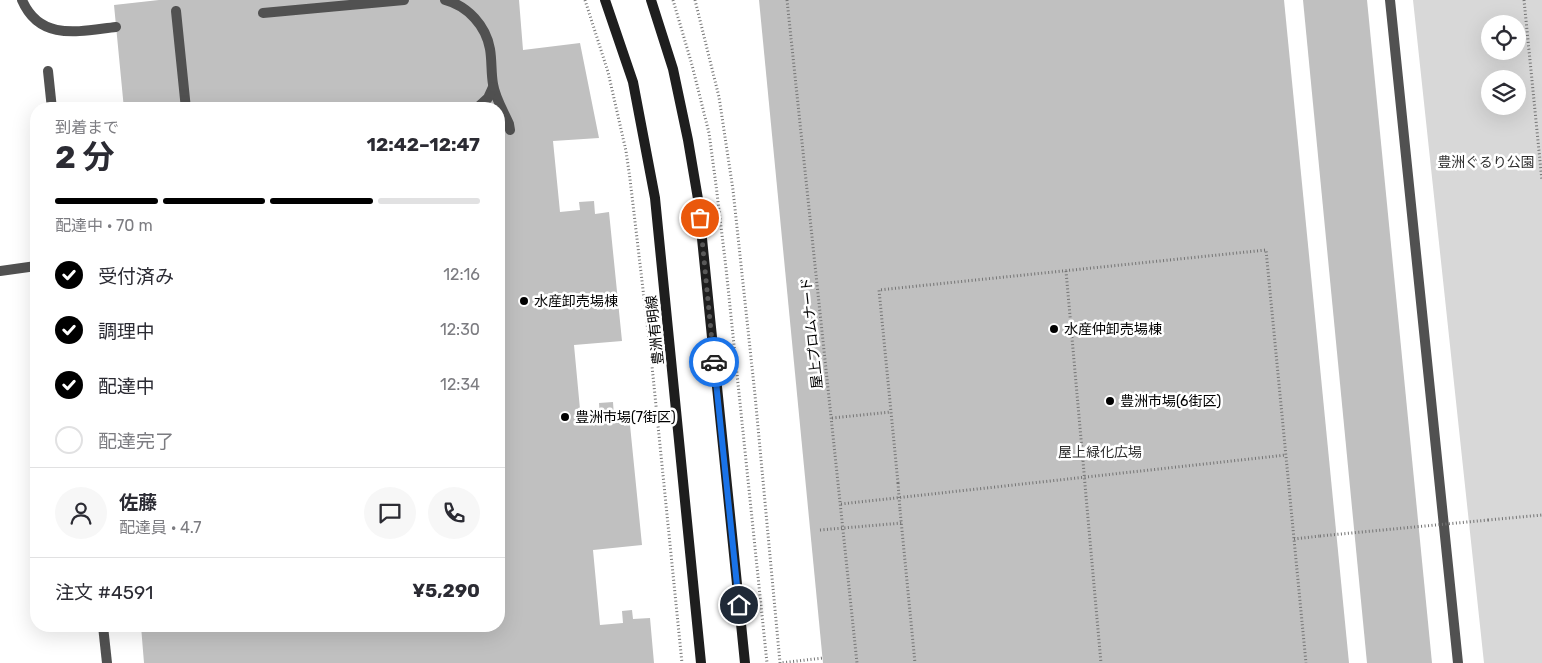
<!DOCTYPE html>
<html lang="ja">
<meta charset="utf-8">
<style>
:root{--surface:#fff;--page:#f7f7f7;--text:#2b2b33;--muted:#7c7c81;--line:#e1e1e2;--accent:#000}
body{margin:0;font-family:Rubik,"Noto Sans JP",sans-serif;background:var(--page);color:var(--text);height:100vh;display:flex;flex-direction:column;font-size:19px;white-space:nowrap}
*{box-sizing:border-box;margin:0}
p{font-size:16px;color:var(--muted)}
.icon{flex:none;width:28px;height:28px;fill:none;stroke:currentColor;stroke-width:2;stroke-linecap:round;stroke-linejoin:round}
.map{position:relative;flex:1;overflow:hidden}
.drawer{position:absolute;left:30px;top:102px;width:475px;height:530px;display:flex;flex-direction:column;background:var(--surface);border-radius:20px;box-shadow:0 5px 20px #0002}
.drawer>*{flex:none}
.buttons{position:absolute;left:1481px;top:15px;display:grid;gap:10px}
.buttons a{display:grid;place-items:center;width:45px;height:45px;border-radius:50%;background:var(--surface);box-shadow:0 5px 20px #0002;font-size:25px}
.pin{position:absolute;display:grid;place-items:center;width:42px;height:42px;color:#fff;margin:-21px;border:2px solid #fff;border-radius:50%;box-shadow:0 1px 5px #0007}
.courier{position:absolute;display:grid;place-items:center;width:50px;height:50px;margin:-25px;border:4px solid #1a73e8;border-radius:50%;background:#fff;color:#222;box-shadow:0 1px 6px #0007}
.summary em{font-style:normal;font-weight:700}
.summary div{display:flex;flex-direction:column-reverse}
.summary{display:flex;align-items:center;justify-content:space-between;height:85px;padding:0 25px}
h1{font-size:32px;font-weight:700;line-height:38px}
.bar{display:grid;grid-template-columns:repeat(4,1fr);gap:8px 5px;align-content:center;height:60px;padding:0 25px}
.bar i{height:6px;border-radius:4px;background:var(--line)}
.bar .active{background:var(--accent)}
.bar p{grid-column:span 4}
.line{display:flex;align-items:center;gap:12px;padding:0 25px;border-top:1px solid var(--line)}
.line div{flex:1}
.round{display:grid;place-items:center;flex:none;width:52px;height:52px;border-radius:26px;background:var(--page)}
ol{padding:0 25px;list-style:none}
li{display:flex;align-items:center;gap:15px;height:55px}
li p{margin-inline-start:auto}
li .icon{padding:5px;border-radius:50%;background:var(--accent);color:#fff;stroke-width:4}
li:last-child{color:var(--muted)}
li i{width:28px;height:28px;border:2px solid var(--line);border-radius:50%}
.map>svg:first-child{display:block}
.green{fill:#d8d8d8;fill-rule:evenodd}
.building{fill:#c0c0c0}
.lines{fill:none;stroke-linecap:round;stroke-linejoin:round}
.path{stroke:#737373;stroke-width:3;stroke-dasharray:1 2.5;stroke-linecap:butt}
.lane{stroke:#515151;stroke-width:10}
.secondary{stroke:#1e1e1e;stroke-width:10}
.path-bridge{stroke:#737373;stroke-width:3;stroke-dasharray:1 2.5;stroke-linecap:butt}
.done{stroke:#595959;stroke-width:5;stroke-dasharray:0 9}
.route{stroke:#1a73e8;stroke-width:6}
.poi-dot{fill:#000;stroke:#fff;stroke-width:2}
.labels{text-anchor:middle;dominant-baseline:central;stroke-width:5;stroke-linejoin:round;paint-order:stroke}
.park-label{font-size:14px;fill:#2f2f2f;stroke:#fff}
.poi-label{font-size:14px;fill:#000;stroke:#fff;text-anchor:start}
.street-label{font-size:14px;fill:#000;stroke:#fff}
</style>
<div class="map">
<svg width="1542" height="663" viewBox="0 0 1542 663">
<rect width="100%" height="100%" fill="#fff"/>
<path class="green" d="M1413,0H1542V663H1484ZM1490,24H1518V51H1490ZM1490,79H1518V106H1490Z"/>
<g class="building">
<path d="M159,0H519L523,50L580,43L599,138L553,141L560,212L580,210L579,202L594,201L595,214L609,212L622,341L574,345L581,420L600,418L599,403L613,402L614,417L629,415L642,545L593,550L600,625L623,623L622,611L632,610L633,619L650,618L654,663H144L141,626H499V109H124L114,5Z"/>
<path d="M759,0H1284L1349,663H823Z"/>
<path d="M1303,0H1367L1432,663H1367Z"/>
</g>
<g class="lines">
<g class="path">
<path d="M585,0L608,72L626,151L630,179L652,366L682,663"/>
<path d="M673,0L692,65L709,133L716,185L726,268L767,663"/>
<path d="M695,0L719,97L733,190L755,395L780,663L823,658"/>
<path d="M787,0L857,663"/>
<path d="M1524,0L1542,181"/>
<path d="M1066,271L1083,461"/>
<path d="M832,418L891,412"/>
<path d="M898,483L879,290L1266,250L1306,663"/>
<path d="M1086,496L1101,663"/>
<path d="M841,504L1286,455"/>
<path d="M900,510L915,663"/>
<path d="M1488,520L1542,515"/>
<path d="M820,530L902,523"/>
<path d="M1294,539L1320,536"/>
</g>
<g class="lane">
<path d="M22,0C40,42 80,31 116,27"/>
<path d="M445,0C468,6 486,26 490,49C492,61 491,73 493,84C495,98 504,112 509,124L510,130"/>
<path d="M1390,0L1458,663"/>
<path d="M176,11L186,109"/>
<path d="M263,13L404,0"/>
<path d="M48,71L52,109"/>
<path d="M476,109L488,98L493,87"/>
<path d="M0,271L36,266"/>
<path d="M103,626L107,663"/>
</g>
<g class="secondary">
<path d="M605,0L633,82L655,198L701,663"/>
<path d="M651,0L673,69L688,140L698,199L745,663"/>
</g>
<g class="path-bridge">
<path d="M1083,461L1086,496"/>
<path d="M898,483L900,510"/>
<path d="M1320,536L1488,520"/>
</g>
</g>
<g class="lines">
<path class="done" d="M700,218L714,362"/>
<path class="route" d="M714,362L739,605"/>
</g>
<g class="poi-dot">
<circle cx="524" cy="301" r="5"/>
<circle cx="1054" cy="329" r="5"/>
<circle cx="1110" cy="401" r="5"/>
<circle cx="565" cy="417" r="5"/>
</g>
<g class="labels">
<g class="park-label">
<text x="1486" y="162">豊洲ぐるり公園</text>
<text x="1100" y="452">屋上緑化広場</text>
</g>
<g class="poi-label">
<text x="534" y="301">水産卸売場棟</text>
<text x="1064" y="329">水産仲卸売場棟</text>
<text x="1120" y="401">豊洲市場(6街区)</text>
<text x="575" y="417">豊洲市場(7街区)</text>
</g>
<g class="street-label">
<text transform="translate(655 330) rotate(-96)">豊洲有明線</text>
<text transform="translate(812 333) rotate(-96)">屋上プロムナード</text>
</g>
</g>
</svg>
<div class="buttons">
<a><svg class="icon" aria-label="locate" viewBox="0 0 24 24"><circle cx="12" cy="12" r="6"/><path d="M12 2v4M12 18v4M2 12h4M18 12h4"/></svg></a>
<a><svg class="icon" aria-label="layers" viewBox="0 0 24 24"><path d="M12 4l9 5-9 5-9-5zM3 14l9 5 9-5"/></svg></a>
</div>
<div class="pin" style="left:700px;top:218px;background:#ea580c"><svg class="icon" aria-label="bag" viewBox="0 0 24 24"><path d="M5 8h14l-1 12H6zM9 8a3 3 0 0 1 6 0"/></svg></div>
<div class="pin" style="left:739px;top:605px;background:#1f2937"><svg class="icon" aria-label="home" viewBox="0 0 24 24"><path d="M3 11l9-7 9 7M6 9v11h12V9"/></svg></div>
<div class="courier" style="left:714px;top:362px"><svg class="icon" aria-label="car" viewBox="0 0 24 24"><path d="M5 17H2v-5l4-1 3-4h7l3 4 3 1v5h-3M9 17h6M6 11h13"/><circle cx="7" cy="17" r="2"/><circle cx="17" cy="17" r="2"/></svg></div>
<section class="drawer">
<div class="summary"><div><h1>2 分</h1><p>到着まで</p></div><em>12:42–12:47</em></div>
<div class="bar"><i class="active"></i><i class="active"></i><i class="active"></i><i></i><p>配達中 · 70 m</p></div>
<ol>
<li><svg class="icon" aria-label="check" viewBox="0 0 24 24"><path d="M5 12l5 5 9-10"/></svg>受付済み<p>12:16</p></li>
<li><svg class="icon" aria-label="check" viewBox="0 0 24 24"><path d="M5 12l5 5 9-10"/></svg>調理中<p>12:30</p></li>
<li><svg class="icon" aria-label="check" viewBox="0 0 24 24"><path d="M5 12l5 5 9-10"/></svg>配達中<p>12:34</p></li>
<li><i></i>配達完了</li>
</ol>
<div class="line" style="height:90px"><a class="round"><svg class="icon" aria-label="person" viewBox="0 0 24 24"><circle cx="12" cy="8" r="4"/><path d="M4 21q1-7 8-7t8 7"/></svg></a><div><b>佐藤</b><p>配達員 · 4.7</p></div><a class="round"><svg class="icon" aria-label="chat" viewBox="0 0 24 24"><path d="M4 5h16v11H9l-5 4z"/></svg></a><a class="round"><svg class="icon" aria-label="phone" viewBox="0 0 24 24"><path d="M5 4h4l2 5-3 2q2 4 5 5l2-3 5 2v4C11 20 4 13 5 4z"/></svg></a></div>
<div class="line" style="height:65px"><div>注文 #4591</div><b>¥5,290</b></div>
</section>
</div>
